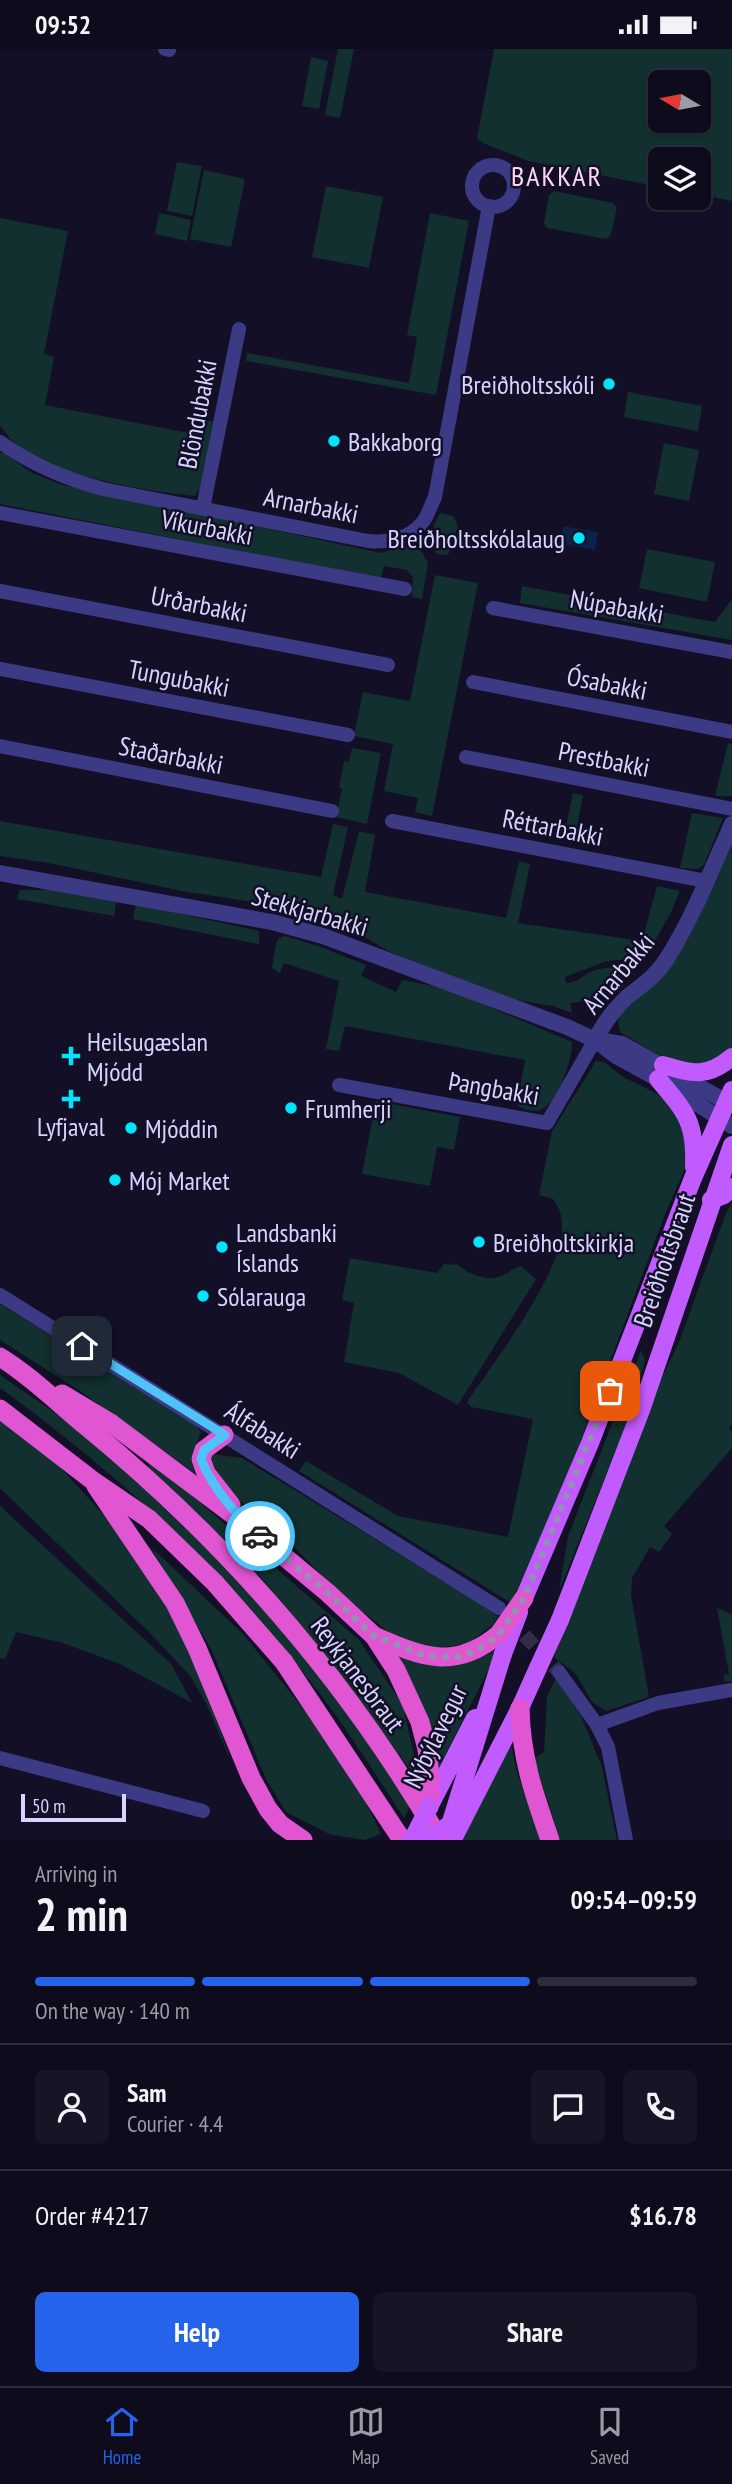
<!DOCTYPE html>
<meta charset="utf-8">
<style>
:root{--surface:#0e0b1c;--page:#171425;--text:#f1f3f6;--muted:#9b9ba3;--line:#2e2b3b;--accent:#2563eb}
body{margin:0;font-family:"PT Sans Narrow",sans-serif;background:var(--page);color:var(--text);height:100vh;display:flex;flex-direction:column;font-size:26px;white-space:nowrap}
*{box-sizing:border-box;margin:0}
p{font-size:23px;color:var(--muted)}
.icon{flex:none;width:38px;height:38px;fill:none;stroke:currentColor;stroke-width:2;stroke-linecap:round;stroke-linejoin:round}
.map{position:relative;height:1791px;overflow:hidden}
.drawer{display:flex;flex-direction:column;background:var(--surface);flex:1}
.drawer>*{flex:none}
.needle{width:46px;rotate:280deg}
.buttons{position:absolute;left:648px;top:21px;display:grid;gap:14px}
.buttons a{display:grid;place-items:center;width:63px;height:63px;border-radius:10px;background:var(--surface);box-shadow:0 2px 5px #0004,0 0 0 2px var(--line);font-size:35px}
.scale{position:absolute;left:21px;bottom:18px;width:105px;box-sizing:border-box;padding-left:7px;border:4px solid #d9d4ff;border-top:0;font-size:19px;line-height:24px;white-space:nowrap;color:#d9d4ff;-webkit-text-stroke:5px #130f26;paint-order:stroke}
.pin{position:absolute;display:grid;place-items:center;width:60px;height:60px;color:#fff;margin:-30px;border-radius:14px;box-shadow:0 4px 10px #0006}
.courier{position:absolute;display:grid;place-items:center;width:70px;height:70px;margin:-35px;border:5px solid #4fc3f7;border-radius:50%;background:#fff;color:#222;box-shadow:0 2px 9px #0007}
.head em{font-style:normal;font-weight:600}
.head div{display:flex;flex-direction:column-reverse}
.head{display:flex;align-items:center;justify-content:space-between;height:119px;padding:0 35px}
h1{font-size:46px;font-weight:600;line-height:52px}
.bar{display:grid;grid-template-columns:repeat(4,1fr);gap:10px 7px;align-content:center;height:84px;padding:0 35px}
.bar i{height:9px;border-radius:5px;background:var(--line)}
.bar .selected{background:var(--accent)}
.bar p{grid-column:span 4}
.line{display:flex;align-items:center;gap:18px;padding:0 35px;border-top:2px solid var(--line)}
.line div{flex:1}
.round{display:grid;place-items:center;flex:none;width:74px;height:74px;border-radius:10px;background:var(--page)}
.cta{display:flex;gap:14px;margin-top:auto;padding:14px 35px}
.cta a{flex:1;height:80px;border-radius:10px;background:var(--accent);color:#fff;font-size:28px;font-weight:600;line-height:80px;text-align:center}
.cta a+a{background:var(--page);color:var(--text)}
.status{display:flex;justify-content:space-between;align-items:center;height:49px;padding:0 35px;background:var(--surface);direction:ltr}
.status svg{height:19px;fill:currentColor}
.tabs{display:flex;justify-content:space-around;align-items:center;height:98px;border-top:2px solid var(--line);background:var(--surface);font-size:19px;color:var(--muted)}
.tabs a{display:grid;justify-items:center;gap:4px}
.tabs .selected{color:var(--accent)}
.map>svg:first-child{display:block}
.green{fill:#12302f;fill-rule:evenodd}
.water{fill:#0c2248}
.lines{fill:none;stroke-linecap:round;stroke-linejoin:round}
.minor-tunnel{stroke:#312d47;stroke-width:14;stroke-dasharray:14 7;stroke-linecap:butt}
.minor{stroke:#3d3a85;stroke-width:14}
.tertiary{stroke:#3d3a85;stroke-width:16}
.primary{stroke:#c25bff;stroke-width:18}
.trunk{stroke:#e055d1;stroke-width:19}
.primary-bridge{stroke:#c25bff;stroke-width:18}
.trunk-bridge{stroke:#e055d1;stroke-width:19}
.done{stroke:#948fb3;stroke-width:7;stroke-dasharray:0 12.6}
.route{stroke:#4fc3f7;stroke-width:9}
.poi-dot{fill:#00e5ff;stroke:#130f26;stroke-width:2.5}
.labels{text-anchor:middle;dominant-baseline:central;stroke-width:5;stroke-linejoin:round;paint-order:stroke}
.poi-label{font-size:26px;fill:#d9d4ff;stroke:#130f26;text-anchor:start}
.street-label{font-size:26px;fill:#d9d4ff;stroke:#130f26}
.neighbourhood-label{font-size:28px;letter-spacing:2px;fill:#ffd6f0;stroke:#130f26}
</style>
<div class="status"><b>09:52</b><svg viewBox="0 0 49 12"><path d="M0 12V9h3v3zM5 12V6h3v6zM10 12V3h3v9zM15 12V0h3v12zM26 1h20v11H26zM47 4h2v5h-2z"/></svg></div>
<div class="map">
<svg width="732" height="1791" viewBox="0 0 732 1791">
<rect width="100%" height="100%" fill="#130f26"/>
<g class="green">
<path d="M338,0H354L340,69L325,66Z"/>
<path d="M494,0H732V152L698,145V110H660V138L528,112L483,94L477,89ZM698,33V72H660V33Z"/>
<path d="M311,8L328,12L319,60L302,57Z"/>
<path d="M177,113L202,117L192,167L167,162Z"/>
<path d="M204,121L245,130L231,198L190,190Z"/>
<path d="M326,137L383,148L369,219L312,208Z"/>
<path d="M554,142L613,154L617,158L611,186L606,190L547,179L544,174L549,146Z"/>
<path d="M159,164L191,171L187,192L155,185Z"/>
<path d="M430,164L469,172L436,346L246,312L247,304L409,334L417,288L407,286Z"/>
<path d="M0,169L68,182L44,305L54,308L45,356L194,385L205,372H213L201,438L195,447C140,441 64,429 18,397C11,392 6,383 0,377Z"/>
<path d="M628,343L702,357L698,382L624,368Z"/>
<path d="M664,394L699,401L689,452L654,445Z"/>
<path d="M4,403L30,423L59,435L381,504L416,493L428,514L422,550L412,548L413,528L407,521L384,517L381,530L0,455V404Z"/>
<path d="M440,464L453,467L458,477L448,506L436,505C433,485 429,483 440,464Z"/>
<path d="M647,500L715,513L707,553L639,539Z"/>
<path d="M435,526L478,534L432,767L415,763L418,749L384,742L393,695L354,687L363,643L410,652Z"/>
<path d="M522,537L715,573L732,550V591L520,554Z"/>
<path d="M728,694L732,695V747H715Z"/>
<path d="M352,699L381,704L367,775L336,768L342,740L339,739L344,712L349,713Z"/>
<path d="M573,744L583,746L575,789L564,787Z"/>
<path d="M692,764L723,769L704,816L698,820L680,819Z"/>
<path d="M0,772L321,828L333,775L348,778L333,846L342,850L359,782L375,786L365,843L506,869L519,812L530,815L518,874L642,892L657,837L680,842L671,863L648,904L639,909L607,912L565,928L566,934C577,934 582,927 592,922C606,917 623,919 638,916C614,936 603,952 570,954L572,964L553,957L505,949L388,902L338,872L339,868L336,866L294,858L292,861L279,857L182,842L49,814L0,807Z"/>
<path d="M732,793V999L722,1012L685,1017L653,1003L620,983C619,976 616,968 621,962C631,949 653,939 666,923C696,885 711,837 732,793Z"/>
<path d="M20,841H50L116,853L114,867L17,850Z"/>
<path d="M136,855L259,882V895L133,870Z"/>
<path d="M285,887L321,898L366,916L361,927L396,943L402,931L445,939L572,993C573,1010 558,1050 544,1059C536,1064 524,1061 517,1056L525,1011L345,977L339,1002L326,1000L339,932L284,914L280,924L272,919L276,894L279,889Z"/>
<path d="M596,1012L604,1013L625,1029L664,1048L681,1071L686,1090L687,1115L665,1165L565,1434L511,1554L299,1422L306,1412L398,1467L508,1488L533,1370L471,1358L467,1353C494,1313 565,1221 562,1175C562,1165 558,1158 553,1150L539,1146L552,1082Z"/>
<path d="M376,1052L460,1068L454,1101L437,1098L430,1137L362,1125Z"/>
<path d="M732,1153V1375L729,1380L732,1383V1399L664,1477L672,1485L659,1503L650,1498L632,1529L631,1546L649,1648L606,1662L592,1653L576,1625L554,1608L658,1337L679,1293L725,1167Z"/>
<path d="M350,1209L437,1224L444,1215L454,1216L455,1214C466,1223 485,1234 501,1227C509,1224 513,1219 521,1217L536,1230L458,1356L399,1324L344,1313L354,1254L342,1251Z"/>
<path d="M0,1255L195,1376L201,1383L191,1410L195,1424L80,1342L0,1291Z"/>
<path d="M641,1301L645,1311L635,1354L559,1542L568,1487Z"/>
<path d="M0,1326L58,1366L116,1412L246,1538L329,1636L410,1757L404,1769C377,1728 351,1686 321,1646C231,1528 120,1426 0,1339Z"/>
<path d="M0,1371L51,1408L110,1473L157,1540L199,1620L232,1715L206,1654L191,1628L151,1585L0,1439Z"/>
<path d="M211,1405L242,1409L481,1555L498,1568L493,1576L467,1595L429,1600L389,1583L343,1548L282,1486L235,1448L209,1417Z"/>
<path d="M152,1412L359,1591L403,1656L420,1734L321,1600L263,1531L147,1418Z"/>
<path d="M0,1457L171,1615L192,1654L120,1615L63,1594L16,1583L5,1610L0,1609Z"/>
<path d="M150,1497L244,1586L314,1673L360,1740L381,1785L365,1791L329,1785L286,1763L266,1730L211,1600Z"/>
<path d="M717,1559L732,1565V1632L725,1633L723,1626L729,1625Z"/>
<path d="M499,1600L437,1722C429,1677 422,1648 399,1608C440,1619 460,1619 499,1600Z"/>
<path d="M556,1628L581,1667L602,1718L617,1791H560L534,1710L544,1703L547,1648Z"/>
<path d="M511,1695L517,1723L541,1791H462Z"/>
</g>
<path class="water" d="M563,477L598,483L595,501L560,495Z"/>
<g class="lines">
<path class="minor-tunnel" d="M510,1571L559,1623"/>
<g class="minor">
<path d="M165,0L169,1"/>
<circle cx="493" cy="137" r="21"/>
<path d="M0,393C32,416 66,430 103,440L368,492C387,494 409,490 422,474C428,467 431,456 435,448L489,157"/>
<path d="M203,459L239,280"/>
<path d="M0,464L405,540"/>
<path d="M0,542L388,616"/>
<path d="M493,559L732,603"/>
<path d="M0,620L348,686"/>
<path d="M473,633L732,683"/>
<path d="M0,697L332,762"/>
<path d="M466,708L732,760"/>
<path d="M392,772L706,832"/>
<path d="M339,1036L547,1074L595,991"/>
<path d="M0,1246L499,1559"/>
<path d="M559,1623L597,1676L608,1698L626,1791"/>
<path d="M597,1676L658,1654L732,1641"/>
<path d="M0,1709L203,1762"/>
</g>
<g class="tertiary">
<path d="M0,824L272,873L323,887L567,978L595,991L616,1007L658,1030L732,1077"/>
<path d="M595,991C604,974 613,961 627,948C641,937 656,927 666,911C693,869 711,821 732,775"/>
<path d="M598,991L622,995L732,1056"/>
</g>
<g class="primary">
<path d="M663,1016C693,1025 707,1029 732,1008"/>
<path d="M658,1030C686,1063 696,1074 694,1118"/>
<path d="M711,1151L724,1146L732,1138"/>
<path d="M524,1549L590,1394L693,1129L732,1041"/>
<path d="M560,1571L641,1361L732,1096"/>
<path d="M429,1758L475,1669"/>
<path d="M454,1788L520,1659L538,1619"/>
<path d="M446,1789L503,1605"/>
</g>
<g class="trunk">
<path d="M0,1308C31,1327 59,1355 87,1378C228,1494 349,1633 440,1791"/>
<path d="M62,1345L112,1375L244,1474L328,1544L374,1587L396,1621L420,1673L427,1700L430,1726L429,1758"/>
<path d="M0,1360L92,1431L149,1470L215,1534L284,1613L402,1791"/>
<path d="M224,1386L204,1401L201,1410L206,1424L231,1456"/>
<path d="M96,1437L175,1554L197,1599L251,1729L268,1760L280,1775L303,1791"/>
<path d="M374,1587C422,1608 455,1622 499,1585"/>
<path d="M520,1659C521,1709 534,1745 550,1791"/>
</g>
<g class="primary-bridge">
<path d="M503,1605L519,1563"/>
<path d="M538,1619L560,1571"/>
<path d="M412,1791L429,1758"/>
<path d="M428,1791L449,1776"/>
</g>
<path class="trunk-bridge" d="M499,1585L524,1549"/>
</g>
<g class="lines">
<path class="done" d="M260,1487L328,1544L374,1587L426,1607L456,1608L470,1604L485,1596L499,1585L524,1549L610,1342"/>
<path class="route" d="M82,1297L225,1386L204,1401L201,1410C212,1438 236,1467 260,1487"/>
</g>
<g class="poi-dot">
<circle cx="609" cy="335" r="7"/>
<circle cx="334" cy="392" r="7"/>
<circle cx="579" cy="489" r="7"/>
<path d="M67.5 996.5h7v7h7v7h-7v7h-7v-7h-7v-7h7z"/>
<path d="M67.5 1039.5h7v7h7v7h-7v7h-7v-7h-7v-7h7z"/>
<circle cx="291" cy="1059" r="7"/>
<circle cx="131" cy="1079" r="7"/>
<circle cx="115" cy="1131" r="7"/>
<circle cx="479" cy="1193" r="7"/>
<circle cx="222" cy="1198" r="7"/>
<circle cx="203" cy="1247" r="7"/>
</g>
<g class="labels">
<g class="poi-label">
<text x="595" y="335" text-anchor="end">Breiðholtsskóli</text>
<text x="348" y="392">Bakkaborg</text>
<text x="565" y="489" text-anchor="end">Breiðholtsskólalaug</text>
<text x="87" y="992">Heilsugæslan<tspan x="87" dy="30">Mjódd</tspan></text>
<text x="305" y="1059">Frumherji</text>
<text x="71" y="1077" text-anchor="middle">Lyfjaval</text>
<text x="145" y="1079">Mjóddin</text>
<text x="129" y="1131">Mój Market</text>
<text x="236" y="1183">Landsbanki<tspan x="236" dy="30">Íslands</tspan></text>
<text x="493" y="1193">Breiðholtskirkja</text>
<text x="217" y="1247">Sólarauga</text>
</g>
<g class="street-label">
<text transform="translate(197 365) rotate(-79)">Blöndubakki</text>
<text transform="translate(311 456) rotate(11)">Arnarbakki</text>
<text transform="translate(207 478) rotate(11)">Víkurbakki</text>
<text transform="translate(199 555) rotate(11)">Urðarbakki</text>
<text transform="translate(617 557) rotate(10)">Núpabakki</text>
<text transform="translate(179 629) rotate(11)">Tungubakki</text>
<text transform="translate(607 634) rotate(11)">Ósabakki</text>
<text transform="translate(171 706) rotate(11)">Staðarbakki</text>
<text transform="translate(604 710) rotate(11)">Prestbakki</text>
<text transform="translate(553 778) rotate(11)">Réttarbakki</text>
<text transform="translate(310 862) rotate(16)">Stekkjarbakki</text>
<text transform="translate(618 924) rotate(-50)">Arnarbakki</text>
<text transform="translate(494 1039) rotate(10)">Þangbakki</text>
<text transform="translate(664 1211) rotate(-71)">Breiðholtsbraut</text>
<text transform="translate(263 1381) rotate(32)">Álfabakki</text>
<text transform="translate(358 1625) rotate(53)">Reykjanesbraut</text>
<text transform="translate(435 1687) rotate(-64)">Nýbýlavegur</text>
</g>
<g class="neighbourhood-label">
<text x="557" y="126">BAKKAR</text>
</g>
</g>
</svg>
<div class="buttons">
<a><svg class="needle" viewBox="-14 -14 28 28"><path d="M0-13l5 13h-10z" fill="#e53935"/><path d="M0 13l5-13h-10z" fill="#9b9ba3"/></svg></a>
<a><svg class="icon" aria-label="layers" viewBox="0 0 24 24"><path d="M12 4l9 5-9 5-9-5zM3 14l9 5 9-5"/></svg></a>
</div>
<div class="scale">50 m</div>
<div class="pin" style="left:610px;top:1342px;background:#ea580c"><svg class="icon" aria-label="bag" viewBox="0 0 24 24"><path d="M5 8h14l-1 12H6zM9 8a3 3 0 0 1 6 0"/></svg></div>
<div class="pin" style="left:82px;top:1297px;background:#1f2937"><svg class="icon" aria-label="home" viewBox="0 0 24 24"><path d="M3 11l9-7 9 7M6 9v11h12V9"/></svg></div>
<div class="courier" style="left:260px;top:1487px"><svg class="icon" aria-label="car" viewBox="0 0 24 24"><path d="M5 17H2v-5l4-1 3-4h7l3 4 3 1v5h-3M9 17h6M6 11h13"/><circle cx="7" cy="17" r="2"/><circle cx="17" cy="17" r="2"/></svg></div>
</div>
<section class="drawer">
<div class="head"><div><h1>2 min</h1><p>Arriving in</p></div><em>09:54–09:59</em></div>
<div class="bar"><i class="selected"></i><i class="selected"></i><i class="selected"></i><i></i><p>On the way · 140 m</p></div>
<div class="line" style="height:126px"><a class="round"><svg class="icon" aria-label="person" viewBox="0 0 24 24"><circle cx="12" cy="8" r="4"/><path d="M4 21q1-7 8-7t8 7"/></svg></a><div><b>Sam</b><p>Courier · 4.4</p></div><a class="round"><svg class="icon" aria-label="chat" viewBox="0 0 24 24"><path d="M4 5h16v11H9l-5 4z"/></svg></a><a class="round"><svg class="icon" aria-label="phone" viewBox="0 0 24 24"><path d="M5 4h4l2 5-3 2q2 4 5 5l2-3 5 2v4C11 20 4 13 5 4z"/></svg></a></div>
<div class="line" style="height:91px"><div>Order #4217</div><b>$16.78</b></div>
<div class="cta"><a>Help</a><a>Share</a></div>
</section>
<nav class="tabs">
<a class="selected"><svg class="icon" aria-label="home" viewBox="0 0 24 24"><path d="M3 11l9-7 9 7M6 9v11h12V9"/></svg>Home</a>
<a><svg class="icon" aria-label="map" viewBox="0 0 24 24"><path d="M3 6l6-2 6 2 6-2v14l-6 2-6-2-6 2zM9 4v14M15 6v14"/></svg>Map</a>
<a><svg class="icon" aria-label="saved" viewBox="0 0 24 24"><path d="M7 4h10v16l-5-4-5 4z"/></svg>Saved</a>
</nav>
